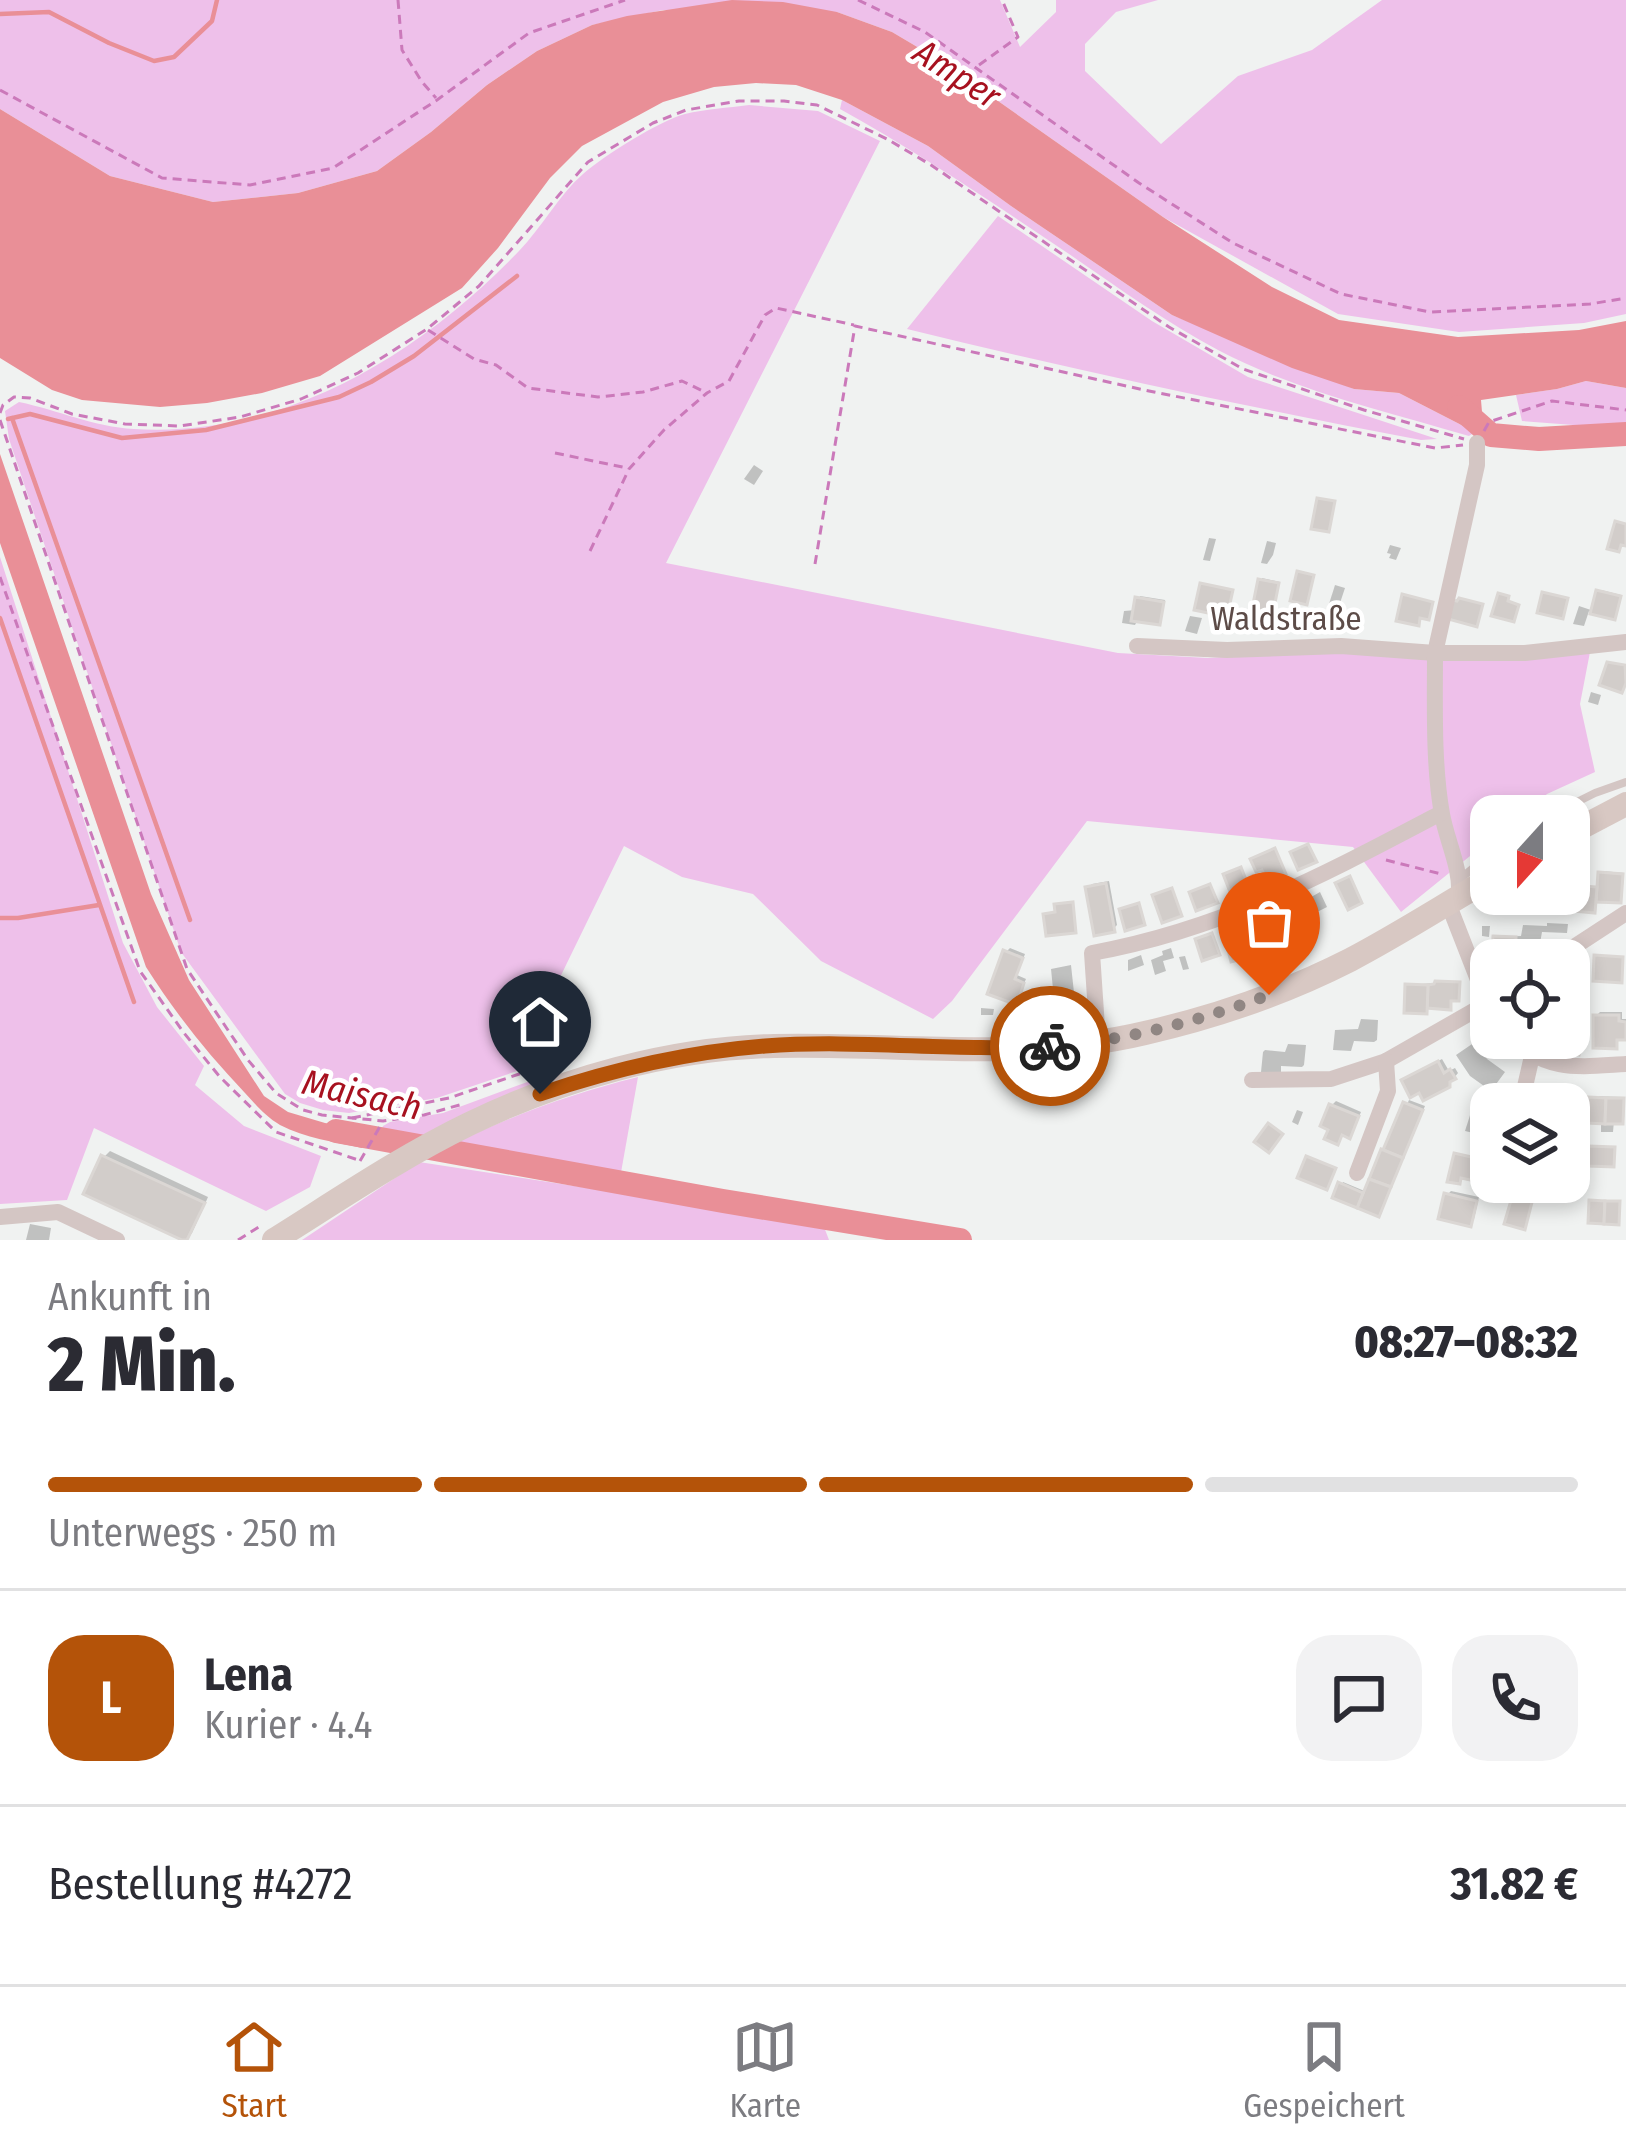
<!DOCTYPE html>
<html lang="de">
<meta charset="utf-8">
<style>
:root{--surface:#fff;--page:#f2f2f3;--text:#2b2b33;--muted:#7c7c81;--line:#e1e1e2;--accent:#b45309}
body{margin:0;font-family:"Fira Sans Condensed",sans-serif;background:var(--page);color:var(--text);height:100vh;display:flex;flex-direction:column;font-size:45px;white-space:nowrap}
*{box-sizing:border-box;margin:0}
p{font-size:39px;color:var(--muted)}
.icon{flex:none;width:66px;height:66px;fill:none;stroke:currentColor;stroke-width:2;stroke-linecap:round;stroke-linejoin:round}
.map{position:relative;height:1240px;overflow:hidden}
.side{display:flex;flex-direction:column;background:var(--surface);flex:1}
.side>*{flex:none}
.needle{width:78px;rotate:201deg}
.buttons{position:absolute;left:1470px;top:795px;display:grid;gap:24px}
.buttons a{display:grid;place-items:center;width:120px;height:120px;border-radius:24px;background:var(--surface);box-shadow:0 6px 18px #0003;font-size:60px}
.pin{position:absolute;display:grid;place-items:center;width:102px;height:102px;color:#fff;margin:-123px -51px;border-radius:50% 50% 50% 0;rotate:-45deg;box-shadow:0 0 12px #0007}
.pin .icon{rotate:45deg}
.courier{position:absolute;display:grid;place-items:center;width:120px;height:120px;margin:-60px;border:9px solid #b45309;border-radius:50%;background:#fff;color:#222;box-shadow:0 3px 15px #0007}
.headline em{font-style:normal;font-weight:800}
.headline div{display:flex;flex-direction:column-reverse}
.headline{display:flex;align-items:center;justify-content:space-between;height:204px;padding:0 48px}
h1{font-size:78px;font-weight:800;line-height:90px}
.bar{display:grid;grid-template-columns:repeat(4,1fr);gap:18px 12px;align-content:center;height:144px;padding:0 48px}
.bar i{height:15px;border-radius:9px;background:var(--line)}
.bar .selected{background:var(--accent)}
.bar p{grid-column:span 4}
.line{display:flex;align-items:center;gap:30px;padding:0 48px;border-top:3px solid var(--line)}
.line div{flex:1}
.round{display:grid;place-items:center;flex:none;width:126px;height:126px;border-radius:36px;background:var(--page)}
.dock{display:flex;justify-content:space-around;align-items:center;height:168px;border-top:3px solid var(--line);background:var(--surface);font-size:33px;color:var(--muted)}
.dock a{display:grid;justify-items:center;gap:6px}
.dock .selected{color:var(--accent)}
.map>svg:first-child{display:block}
.green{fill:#eec0ea}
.water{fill:#e98f97}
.shadow{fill:#0003}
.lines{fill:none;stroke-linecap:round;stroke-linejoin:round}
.stream{stroke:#e98f97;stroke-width:4.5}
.river{stroke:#e98f97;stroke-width:24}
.building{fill:#d2cdca;stroke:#dbd7d4;stroke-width:3}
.path{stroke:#cb79ba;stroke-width:3;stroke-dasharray:9 6;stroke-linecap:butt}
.service{stroke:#d4c6c4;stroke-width:8}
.minor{stroke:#d4c6c4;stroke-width:16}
.secondary{stroke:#d8c8c3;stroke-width:24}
.done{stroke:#908683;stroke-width:12;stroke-dasharray:0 21.6}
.route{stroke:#b45309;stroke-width:15}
.labels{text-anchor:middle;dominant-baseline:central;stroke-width:9;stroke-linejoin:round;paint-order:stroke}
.street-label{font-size:33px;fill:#5d4c48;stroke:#fff}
.water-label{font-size:36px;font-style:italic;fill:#a7111f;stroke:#fff}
</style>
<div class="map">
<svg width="1626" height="1240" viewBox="0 0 1626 1240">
<rect width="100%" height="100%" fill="#f0f2f1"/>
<g class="green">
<path d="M0,0H1000L1020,47L1056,12V0H1158L1116,12L1085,44V71L1161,144L1238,76L1312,50L1382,0H1626V314L1584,323L1459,332L1338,314L1163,217L941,61L892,32L837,12L663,10L592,25L537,51L487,85L431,132L377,171L298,193L213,202L110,176L0,109Z"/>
<path d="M842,100L928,146L1011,206L1172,315L1354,389L1399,393L1475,432L1469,436C1386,411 1296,391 1218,350C1167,323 1120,289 1072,256C996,205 921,154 840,109Z"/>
<path d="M749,105L818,111L880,141L666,563L1118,653L1208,658L1327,650L1590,652L1580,704L1595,772L1547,794L1520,816H1491V839L1401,912L1353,847L1087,821L952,1001L933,1019L821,961L753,894L682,877L624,846L529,1041L532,1066L437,1098L349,1113L323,1110L300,1103L285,1094L181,952L9,439L5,411L19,402C58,410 94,427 134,429C284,438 419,355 519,251C542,227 559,195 583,174C605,155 659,121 685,114C705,109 728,108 749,105Z"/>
<path d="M998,216L1152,321L1248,377L1437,439L1421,440C1248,407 1079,371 907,329Z"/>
<path d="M1586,381L1626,388V429L1522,421L1516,395L1557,389Z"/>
<path d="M0,557L123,943L157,1007L204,1066L195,1085L244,1126L321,1156L310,1187L266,1211L94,1128L67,1200L0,1204Z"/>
<path d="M638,1077L620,1178L453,1144C513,1115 573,1093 638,1077Z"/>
<path d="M530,1081L533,1088L412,1141L379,1135L383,1126L390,1122L443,1113Z"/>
<path d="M419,1162L730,1210L821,1219L829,1240H302Z"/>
</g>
<g class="water">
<path d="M732,0L783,2L837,12L892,32L941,61L1163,217L1272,287L1339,320L1458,337L1579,330L1626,321V388L1586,381L1557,389L1481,400L1483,424L1475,432L1399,393L1354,389L1292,368L1172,315L1011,206L928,146L842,100L796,85L756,83L714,87L663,102L582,146L550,178L498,248L462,288L320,376L262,393L207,403L160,407L82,400L52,390L0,358V109L110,176L213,202L298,193L377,171L431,132L487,85L537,51L592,25L627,16Z"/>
<path d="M0,454L151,894L189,980L264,1096L288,1112L325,1123L371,1131L362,1148C335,1142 305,1138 280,1125C266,1117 256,1105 245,1093C208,1054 175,1013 146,967L0,543Z"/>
</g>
<g class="shadow">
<path d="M754,465L763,471L754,485L744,479Z"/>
<path d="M1209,538L1216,539L1210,561L1203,560Z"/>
<path d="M1267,541L1276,543L1273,555L1267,564L1261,563Z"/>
<path d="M1390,545L1401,548L1396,560L1389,558L1391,554L1387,553Z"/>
<path d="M1262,578L1280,582L1274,608H1264L1258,629L1245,625L1247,613L1254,612Z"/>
<path d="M1335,585L1345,588L1339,606L1329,604Z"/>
<path d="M1601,590L1621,595L1616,615L1614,617L1589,611L1584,626L1573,624L1579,606L1594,611Z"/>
<path d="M1140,596L1165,600L1161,620L1159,622L1138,619L1135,625L1122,623L1124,611L1136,610Z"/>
<path d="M1190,616L1202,618L1197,634L1185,631Z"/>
<path d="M1591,692L1601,695L1598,705L1588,702Z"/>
<path d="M1603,871L1624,873L1622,898L1597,899L1594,910L1576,887L1600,886Z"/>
<path d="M1109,881L1117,925L1113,929L1088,888L1092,884Z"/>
<path d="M1320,892L1327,907L1313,914L1306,900Z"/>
<path d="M1280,910L1291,936L1289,938L1279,935L1275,927L1270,929L1265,917Z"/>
<path d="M1547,923L1568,924L1567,933L1542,932L1539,949L1516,948L1514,959L1496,937L1521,936L1523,925L1547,926Z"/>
<path d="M1482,926H1490L1489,937L1482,936Z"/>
<path d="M1010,948L1025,954L1017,975L1026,979L1016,1001L1006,952Z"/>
<path d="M1171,948L1174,958L1163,961L1166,971L1155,975L1151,960L1163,955L1162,951Z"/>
<path d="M1141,955L1144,965L1128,971V960Z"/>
<path d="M1185,956L1189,969L1183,970L1179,957Z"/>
<path d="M1071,965L1076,1011L1074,1013L1067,1007L1055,1009L1051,969Z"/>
<path d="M1461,981L1460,996L1452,998L1450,1007L1428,1005L1426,1011L1408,985Z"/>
<path d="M981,1008L994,1009L993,1015H981Z"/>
<path d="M1600,1012H1622V1019H1626V1037H1620L1616,1046L1596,1016Z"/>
<path d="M1569,1015L1587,1018L1582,1048L1578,1052L1559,1038H1569Z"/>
<path d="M1361,1019L1378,1020L1377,1040L1374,1042L1354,1041L1351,1051L1333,1050L1335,1030L1358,1029Z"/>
<path d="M1475,1042L1487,1059L1505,1072L1491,1091L1470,1076L1456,1055Z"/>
<path d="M1288,1044L1306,1045L1304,1065L1302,1067L1281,1066V1072H1261L1263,1052L1265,1050L1285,1052Z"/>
<path d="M1442,1059L1449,1071L1455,1068L1458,1073L1449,1084L1408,1077Z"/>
<path d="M1543,1089L1570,1096L1568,1104H1538Z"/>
<path d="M1594,1096L1625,1097L1624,1119L1614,1121L1613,1132H1601V1125L1606,1121L1591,1098Z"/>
<path d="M1409,1100L1425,1106L1378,1214L1336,1196L1343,1182L1367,1192Z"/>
<path d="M1336,1101L1361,1112L1353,1131L1344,1133L1338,1141L1332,1105Z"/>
<path d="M1472,1109L1491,1114L1490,1137L1465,1131Z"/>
<path d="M1297,1110L1303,1112L1298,1125L1292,1122Z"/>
<path d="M110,1151L208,1197L192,1233L186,1239L104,1157Z"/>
<path d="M1451,1191L1479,1197L1474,1219L1470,1223L1447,1195Z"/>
<path d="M30,1224L51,1228L49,1240H26Z"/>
</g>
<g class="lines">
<g class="stream">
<path d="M0,14L49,12L109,43L154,61L174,57L212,21L217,0"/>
<path d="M12,418L190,920"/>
<path d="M8,419L30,414L122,438L206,430L339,397L371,382L414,356L517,276"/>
<path d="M0,618L134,1002"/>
<path d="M0,918H18L99,905"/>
</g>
<g class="river">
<path d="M1459,407L1491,435L1539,439L1626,434"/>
<path d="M336,1131L723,1201L960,1240"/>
</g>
</g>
<g class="building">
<path d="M1317,498L1335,501L1329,532L1311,529Z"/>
<path d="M1615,521L1626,524V546L1621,545L1619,552L1607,549Z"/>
<path d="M1297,571L1314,575L1307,605L1290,601Z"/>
<path d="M1258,579L1279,583L1273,613L1252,609Z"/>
<path d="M1200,583L1233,590L1227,617L1194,610Z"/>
<path d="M1596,590L1621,596L1615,620L1590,614Z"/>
<path d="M1542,592L1568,598L1563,619L1537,613Z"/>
<path d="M1498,593L1509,596L1508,601L1519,605L1514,622L1491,616Z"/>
<path d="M1402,594L1433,602L1429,620L1420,618L1419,626L1396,621Z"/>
<path d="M1135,597L1164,602L1160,625L1131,621Z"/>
<path d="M1459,598L1483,604L1477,627L1448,619L1452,600L1457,601Z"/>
<path d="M1607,662L1625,665L1626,683L1622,693L1599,685Z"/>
<path d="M1308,844L1317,862L1298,870L1290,852Z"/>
<path d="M1275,848L1286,874L1268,882L1262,870L1256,872L1250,859Z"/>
<path d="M1241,867L1250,890L1232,897L1223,874Z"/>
<path d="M1598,872L1623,874L1621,903L1596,902Z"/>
<path d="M1350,876L1362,903L1348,910L1335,883Z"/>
<path d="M1106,883L1115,932L1094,936L1085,887Z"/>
<path d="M1210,884L1218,903L1196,911L1189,892Z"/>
<path d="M1573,885L1597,887L1595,913L1572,911Z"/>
<path d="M1172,888L1182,916L1162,923L1152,895Z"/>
<path d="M1073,902L1076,933L1046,936L1043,914L1055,912L1054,904Z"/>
<path d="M1139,903L1145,925L1125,931L1119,909Z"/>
<path d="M1285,926L1291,941L1265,952L1261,942L1275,935L1273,931Z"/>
<path d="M1247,929L1254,956L1231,962L1224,935Z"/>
<path d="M1212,933L1220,955L1202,961L1195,939Z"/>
<path d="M1493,936L1516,937L1515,960H1492Z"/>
<path d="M1003,950L1023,958L1015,979L1024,983L1017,1005L987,994Z"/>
<path d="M1594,955L1623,957L1622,983L1593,981Z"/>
<path d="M1435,981L1460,982L1459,1001H1451V1010L1427,1008L1428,985L1434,984Z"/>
<path d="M1405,984L1428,985L1427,1014L1404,1013Z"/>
<path d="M1073,993L1076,1016L1065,1017L1064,1011L1053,1012L1051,996Z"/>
<path d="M1593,1015H1619V1021L1626,1022V1040H1617V1049L1593,1048Z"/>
<path d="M1569,1019L1585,1022L1579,1055L1554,1050L1556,1038H1569Z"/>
<path d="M1438,1061L1444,1073L1450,1069L1456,1079L1450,1082V1087L1423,1101L1419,1093L1410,1098L1401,1080Z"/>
<path d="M1588,1097L1606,1098L1605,1124L1587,1123Z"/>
<path d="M1606,1098H1624L1623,1124H1605Z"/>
<path d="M1403,1102L1423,1110L1403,1158L1383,1150Z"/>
<path d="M1329,1104L1359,1116L1350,1139L1342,1135L1338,1145L1324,1139L1328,1130L1320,1126Z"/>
<path d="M1268,1123L1283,1134L1269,1153L1254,1142Z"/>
<path d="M1588,1146L1615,1147L1614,1167L1588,1166Z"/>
<path d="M1381,1149L1403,1158L1391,1187L1369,1179Z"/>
<path d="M1454,1153L1480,1159L1475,1181L1461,1178L1460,1184L1447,1182Z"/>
<path d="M101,1155L205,1203L187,1240H182L83,1194Z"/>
<path d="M1306,1156L1336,1168L1327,1190L1297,1178Z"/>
<path d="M1369,1179L1391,1187L1379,1217L1357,1208Z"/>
<path d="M1338,1182L1363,1193L1357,1208L1332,1198Z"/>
<path d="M1515,1182H1538L1532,1202L1512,1197Z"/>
<path d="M1444,1193L1477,1201L1471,1227L1438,1219Z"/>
<path d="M1512,1197L1532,1202L1525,1230L1504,1224Z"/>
<path d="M1589,1200L1605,1201L1604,1224L1588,1223Z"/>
<path d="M1605,1201H1620L1619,1225L1604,1224Z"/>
</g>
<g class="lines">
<g class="path">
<path d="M398,0L402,50L422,82L436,98"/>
<path d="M858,0L925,32L1139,183L1233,243L1341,294L1430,312L1590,304L1626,298"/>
<path d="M979,65L1018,37L1002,0"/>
<path d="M0,90L162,178L250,185L333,168L437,100L529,33L625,0"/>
<path d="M428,330L474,359L496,365L528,388L598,397L643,392L682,381L707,393"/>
<path d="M0,413L3,405L14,397L30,398L72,414L125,424L180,426L240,417L301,399L358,373L427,329L479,286L588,162L653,123L686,110L739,101H784L817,105L887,139L931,165L1169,327L1243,369L1364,410L1464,439"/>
<path d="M0,420L187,969L248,1060L276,1093L303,1110L322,1115L383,1121L424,1115L463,1104"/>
<path d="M1484,431L1489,422L1552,401L1626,410"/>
<path d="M555,453L627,468"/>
<path d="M590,551L629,469L664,430L707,393L729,381L765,315L776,308L854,325"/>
<path d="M815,564L855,326L1149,391L1435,448L1463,445"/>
<path d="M0,577L140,971L184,1033L220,1077L276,1132L361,1161"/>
<path d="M1386,860L1441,874"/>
<path d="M352,1118L449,1098L525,1072L533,1076"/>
<path d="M360,1161L382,1123"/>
<path d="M238,1240L262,1225"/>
</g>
<g class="service">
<path d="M1549,816L1595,793L1626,782"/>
<path d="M1460,879L1491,853"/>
</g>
<g class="minor">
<path d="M1137,646L1227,650L1341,646L1435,653L1477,465V443"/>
<path d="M1459,896C1461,867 1447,842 1442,814C1433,764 1435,703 1435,653H1525L1626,642"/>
<path d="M1448,903L1491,1013"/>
<path d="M1554,960L1626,913"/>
<path d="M1508,1038C1551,1072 1575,1067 1626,1064"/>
<path d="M1098,1042L1092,953C1224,929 1325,874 1441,813"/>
<path d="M1252,1080L1331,1079L1386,1061L1491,1001"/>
<path d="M1521,1104L1532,1056"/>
<path d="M1357,1173L1388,1091L1386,1061"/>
<path d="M1503,1186L1504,1182"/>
<path d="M0,1217L58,1212L117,1240"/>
</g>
<g class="secondary">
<path d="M1569,834L1626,804"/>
<path d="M274,1240C338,1200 401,1157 469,1124C562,1079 670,1048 774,1046C898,1043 1024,1062 1145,1033C1215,1017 1285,993 1350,960C1398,935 1444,905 1491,878"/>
</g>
</g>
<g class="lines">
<path class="done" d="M1050,1046C1126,1041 1198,1021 1269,995"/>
<path class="route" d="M540,1094C614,1069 688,1052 765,1046C860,1039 955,1052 1050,1046"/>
</g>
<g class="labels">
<g class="street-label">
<text x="1286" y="619">Waldstraße</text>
</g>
<g class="water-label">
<text transform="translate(957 74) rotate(33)">Amper</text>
<text transform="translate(362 1095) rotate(13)">Maisach</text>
</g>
</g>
</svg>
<div class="buttons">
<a><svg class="needle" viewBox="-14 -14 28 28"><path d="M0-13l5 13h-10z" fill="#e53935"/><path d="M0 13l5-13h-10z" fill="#7c7c81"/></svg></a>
<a><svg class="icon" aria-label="locate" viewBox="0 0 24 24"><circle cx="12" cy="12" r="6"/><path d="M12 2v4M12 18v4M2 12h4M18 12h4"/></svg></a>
<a><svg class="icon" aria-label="layers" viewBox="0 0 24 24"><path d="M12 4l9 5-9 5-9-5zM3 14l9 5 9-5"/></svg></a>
</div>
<div class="pin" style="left:1269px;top:995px;background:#ea580c"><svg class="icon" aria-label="bag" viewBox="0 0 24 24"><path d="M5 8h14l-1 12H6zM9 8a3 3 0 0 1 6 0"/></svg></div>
<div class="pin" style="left:540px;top:1094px;background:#1f2937"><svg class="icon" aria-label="home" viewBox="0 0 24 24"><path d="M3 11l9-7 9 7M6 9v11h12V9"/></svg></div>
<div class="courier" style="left:1050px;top:1046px"><svg class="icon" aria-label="bike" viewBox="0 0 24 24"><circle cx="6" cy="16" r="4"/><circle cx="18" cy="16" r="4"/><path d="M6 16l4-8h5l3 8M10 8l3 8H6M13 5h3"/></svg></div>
</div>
<section class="side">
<div class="headline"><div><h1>2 Min.</h1><p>Ankunft in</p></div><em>08:27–08:32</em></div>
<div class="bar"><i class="selected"></i><i class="selected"></i><i class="selected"></i><i></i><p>Unterwegs · 250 m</p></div>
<div class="line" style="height:216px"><b class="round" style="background:var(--accent);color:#fff">L</b><div><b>Lena</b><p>Kurier · 4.4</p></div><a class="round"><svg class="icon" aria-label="chat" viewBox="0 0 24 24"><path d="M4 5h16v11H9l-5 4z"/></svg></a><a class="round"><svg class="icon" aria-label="phone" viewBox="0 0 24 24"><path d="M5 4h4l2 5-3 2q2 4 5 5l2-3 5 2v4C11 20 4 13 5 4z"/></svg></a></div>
<div class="line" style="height:156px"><div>Bestellung #4272</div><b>31.82 €</b></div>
</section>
<nav class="dock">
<a class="selected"><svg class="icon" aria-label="home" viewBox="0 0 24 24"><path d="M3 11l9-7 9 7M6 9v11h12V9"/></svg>Start</a>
<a><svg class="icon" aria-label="map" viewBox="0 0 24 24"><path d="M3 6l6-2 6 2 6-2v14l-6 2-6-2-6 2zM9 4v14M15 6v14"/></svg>Karte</a>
<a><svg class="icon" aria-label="saved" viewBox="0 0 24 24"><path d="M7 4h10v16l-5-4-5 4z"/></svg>Gespeichert</a>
</nav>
